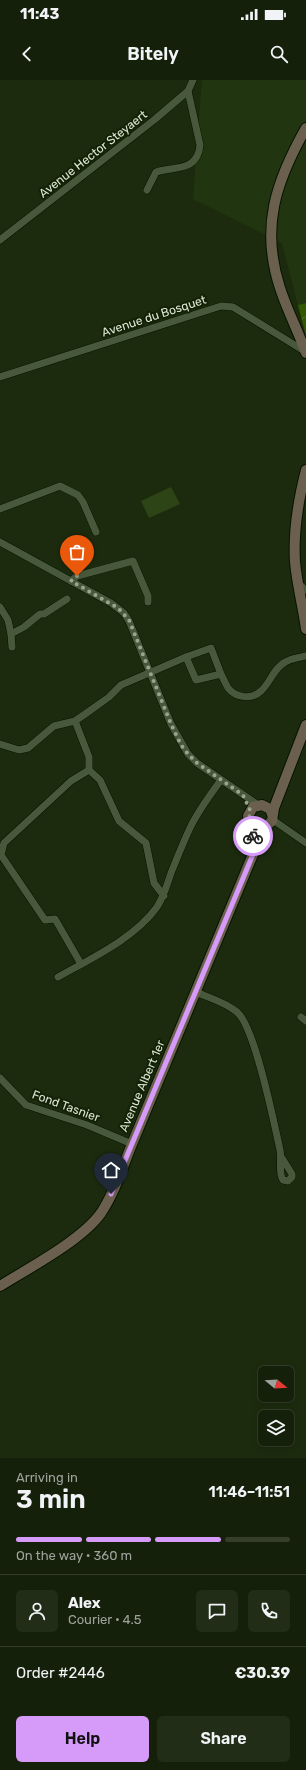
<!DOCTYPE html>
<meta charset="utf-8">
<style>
:root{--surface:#15200a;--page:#222d18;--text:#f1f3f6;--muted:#9da39c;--line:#343e2b;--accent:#d69bf9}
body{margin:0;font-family:Rubik,sans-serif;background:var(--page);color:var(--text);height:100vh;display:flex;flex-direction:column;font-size:15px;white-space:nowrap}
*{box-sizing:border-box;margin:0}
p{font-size:13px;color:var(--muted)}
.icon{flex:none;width:22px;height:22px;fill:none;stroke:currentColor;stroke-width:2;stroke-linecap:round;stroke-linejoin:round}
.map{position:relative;height:1378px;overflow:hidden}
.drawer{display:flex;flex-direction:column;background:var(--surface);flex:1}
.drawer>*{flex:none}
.needle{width:26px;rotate:108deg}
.controls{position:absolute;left:258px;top:1286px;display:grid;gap:8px}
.controls a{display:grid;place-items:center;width:36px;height:36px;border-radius:6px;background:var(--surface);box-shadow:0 2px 6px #0003,0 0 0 1px var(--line);font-size:20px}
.pin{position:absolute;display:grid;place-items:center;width:34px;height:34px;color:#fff;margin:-41px -17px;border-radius:50% 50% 50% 0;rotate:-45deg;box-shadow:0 0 4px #0007}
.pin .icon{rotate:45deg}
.courier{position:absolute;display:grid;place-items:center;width:40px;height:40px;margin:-20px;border:3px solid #d69bf9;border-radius:50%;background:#fff;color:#222;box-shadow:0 1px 5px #0007}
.summary em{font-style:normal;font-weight:600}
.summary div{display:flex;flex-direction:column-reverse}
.summary{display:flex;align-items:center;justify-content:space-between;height:68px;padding:0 16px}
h1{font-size:26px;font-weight:600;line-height:30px}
.bar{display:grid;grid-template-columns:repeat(4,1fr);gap:6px 4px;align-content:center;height:48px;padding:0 16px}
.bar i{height:5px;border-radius:3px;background:var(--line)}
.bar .current{background:var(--accent)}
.bar p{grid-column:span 4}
.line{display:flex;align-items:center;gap:10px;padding:0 16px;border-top:1px solid var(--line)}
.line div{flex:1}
.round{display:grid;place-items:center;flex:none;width:42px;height:42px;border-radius:6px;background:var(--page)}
.primary-button{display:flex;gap:8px;margin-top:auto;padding:8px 16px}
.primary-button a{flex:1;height:46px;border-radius:6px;background:var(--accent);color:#111;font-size:16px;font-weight:600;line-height:46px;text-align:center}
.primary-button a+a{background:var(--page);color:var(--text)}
.status{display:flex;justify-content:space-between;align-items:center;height:28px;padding:0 20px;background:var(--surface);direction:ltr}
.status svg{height:11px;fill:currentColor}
header{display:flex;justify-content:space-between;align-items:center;height:52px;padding:0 16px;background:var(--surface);font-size:18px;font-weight:600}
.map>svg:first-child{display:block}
.built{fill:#223511}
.forest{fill:url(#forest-crowns)}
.park{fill:#2c4416}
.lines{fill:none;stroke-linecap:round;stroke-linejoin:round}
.street-casing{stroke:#061300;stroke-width:8}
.secondary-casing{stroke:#061300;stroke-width:12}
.street{stroke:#48593b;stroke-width:7}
.secondary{stroke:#6b604e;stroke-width:10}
.done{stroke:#99a58f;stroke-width:4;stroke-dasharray:0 7.2}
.route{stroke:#d69bf9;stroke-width:5}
.labels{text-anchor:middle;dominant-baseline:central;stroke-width:4;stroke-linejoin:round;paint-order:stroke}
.street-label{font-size:12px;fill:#dce7d5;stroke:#132105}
</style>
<div class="status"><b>11:43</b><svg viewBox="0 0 49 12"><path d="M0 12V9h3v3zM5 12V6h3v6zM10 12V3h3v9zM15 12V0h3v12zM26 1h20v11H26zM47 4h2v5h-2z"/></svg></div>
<header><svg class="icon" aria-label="back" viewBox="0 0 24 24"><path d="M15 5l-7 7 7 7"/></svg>Bitely<svg class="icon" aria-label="search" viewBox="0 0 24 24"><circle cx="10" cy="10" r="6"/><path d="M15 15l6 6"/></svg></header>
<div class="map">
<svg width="306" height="1378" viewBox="0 0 306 1378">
<defs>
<pattern id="forest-crowns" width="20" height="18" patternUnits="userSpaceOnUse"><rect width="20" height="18" fill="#325800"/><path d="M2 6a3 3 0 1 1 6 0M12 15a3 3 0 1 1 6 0" fill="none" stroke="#4f7024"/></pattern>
</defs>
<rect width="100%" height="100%" fill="#1c2b0e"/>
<path class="built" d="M202,0H306V223L298,225L282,163L193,119Z"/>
<path class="forest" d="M306,223V256L298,225Z"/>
<path class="park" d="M171,407L180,424L149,438L141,421Z"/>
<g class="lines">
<defs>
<g id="street">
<path d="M147,110L156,92C174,86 198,92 200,65L188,11"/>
<path d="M0,160L154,40L188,11L193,0"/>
<path d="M0,297L221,226L233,227L306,272"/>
<path d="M0,429L60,406L78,415L83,422L96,452"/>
<path d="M0,462L111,523L124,533L129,541L171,644L188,674L197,683L258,725"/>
<path d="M71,501L77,496L133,481L148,516V522"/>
<path d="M300,505L306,510"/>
<path d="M0,527L8,540L11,554"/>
<path d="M12,567L11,554L24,547L40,534H44L67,519"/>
<path d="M186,577L211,568L221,594"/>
<path d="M75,641L89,677V690L100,700L119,741L146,763L154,803L164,816"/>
<path d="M0,664L19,670L28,668L54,646L75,641L88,632L109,617L121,605L186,577L196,600L221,594C223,598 225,603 228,608C236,618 252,620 261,611C269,604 272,593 280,586C287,579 297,578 306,576"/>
<path d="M272,741L276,742L306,763"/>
<path d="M81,884L55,839L45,840L1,775L4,763L71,701L89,690"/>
<path d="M58,897C90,879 135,858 157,827C164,816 167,805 171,793C177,778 183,763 190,748C198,731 210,715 221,700"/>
<path d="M196,912C209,918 225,922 237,932C255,947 274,1043 280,1070C282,1079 278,1093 283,1100L288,1101L292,1097V1094L282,1078"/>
<path d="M301,937L306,941"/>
<path d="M0,998L26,1025L87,1045L132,1064"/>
</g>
<g id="secondary">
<path d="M306,48C276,101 260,147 280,208C287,230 298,251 306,273"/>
<path d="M306,390C298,421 293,450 295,482C297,504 303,527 306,549"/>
<path d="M252,746L256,748H264L272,741L274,728L306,645"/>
<path d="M254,772L252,746L248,736L253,727L262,725L270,729L272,734"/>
<path d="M0,1206C29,1188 82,1160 101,1133C115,1112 123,1086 132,1064L264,748"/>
</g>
</defs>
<use href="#street" class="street-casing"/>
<use href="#secondary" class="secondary-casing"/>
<use href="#street" class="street"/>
<use href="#secondary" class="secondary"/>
</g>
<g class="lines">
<path class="done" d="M77,496L71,501L118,528L129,540L171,644L181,665L188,674L197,683L243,715L250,730L249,741L252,746L253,756"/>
<path class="route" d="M111,1114L254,772L253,756"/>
</g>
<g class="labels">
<g class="street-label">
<text transform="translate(93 74) rotate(-38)">Avenue Hector Steyaert</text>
<text transform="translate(154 236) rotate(-18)">Avenue du Bosquet</text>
<text transform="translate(142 1006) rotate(-67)">Avenue Albert 1er</text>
<text transform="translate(66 1026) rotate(20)">Fond Tasnier</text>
</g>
</g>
</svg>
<div class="controls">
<a><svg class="needle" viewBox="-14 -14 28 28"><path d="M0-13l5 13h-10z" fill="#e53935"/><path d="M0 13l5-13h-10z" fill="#9da39c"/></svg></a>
<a><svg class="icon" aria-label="layers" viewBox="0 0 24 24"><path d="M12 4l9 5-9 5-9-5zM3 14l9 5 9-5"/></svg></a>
</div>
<div class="pin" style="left:77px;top:496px;background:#ea580c"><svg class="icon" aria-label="bag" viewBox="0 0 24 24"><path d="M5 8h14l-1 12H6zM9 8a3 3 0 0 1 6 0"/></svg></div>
<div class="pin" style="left:111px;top:1114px;background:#1f2937"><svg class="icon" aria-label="home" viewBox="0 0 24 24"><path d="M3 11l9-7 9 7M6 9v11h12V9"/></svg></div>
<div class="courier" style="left:253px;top:756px"><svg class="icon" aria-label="bike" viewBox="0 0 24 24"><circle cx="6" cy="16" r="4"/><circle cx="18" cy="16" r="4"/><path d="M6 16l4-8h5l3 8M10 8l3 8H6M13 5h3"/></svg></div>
</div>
<section class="drawer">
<div class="summary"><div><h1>3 min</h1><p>Arriving in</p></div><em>11:46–11:51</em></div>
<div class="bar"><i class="current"></i><i class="current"></i><i class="current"></i><i></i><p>On the way · 360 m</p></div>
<div class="line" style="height:72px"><a class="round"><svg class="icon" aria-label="person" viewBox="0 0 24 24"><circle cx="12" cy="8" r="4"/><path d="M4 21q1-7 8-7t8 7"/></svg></a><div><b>Alex</b><p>Courier · 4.5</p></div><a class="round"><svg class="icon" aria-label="chat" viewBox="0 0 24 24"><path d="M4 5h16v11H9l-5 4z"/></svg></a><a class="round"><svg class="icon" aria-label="phone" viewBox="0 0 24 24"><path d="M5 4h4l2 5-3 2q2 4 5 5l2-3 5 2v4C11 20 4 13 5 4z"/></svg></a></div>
<div class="line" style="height:52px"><div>Order #2446</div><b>€30.39</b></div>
<div class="primary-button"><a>Help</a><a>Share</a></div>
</section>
